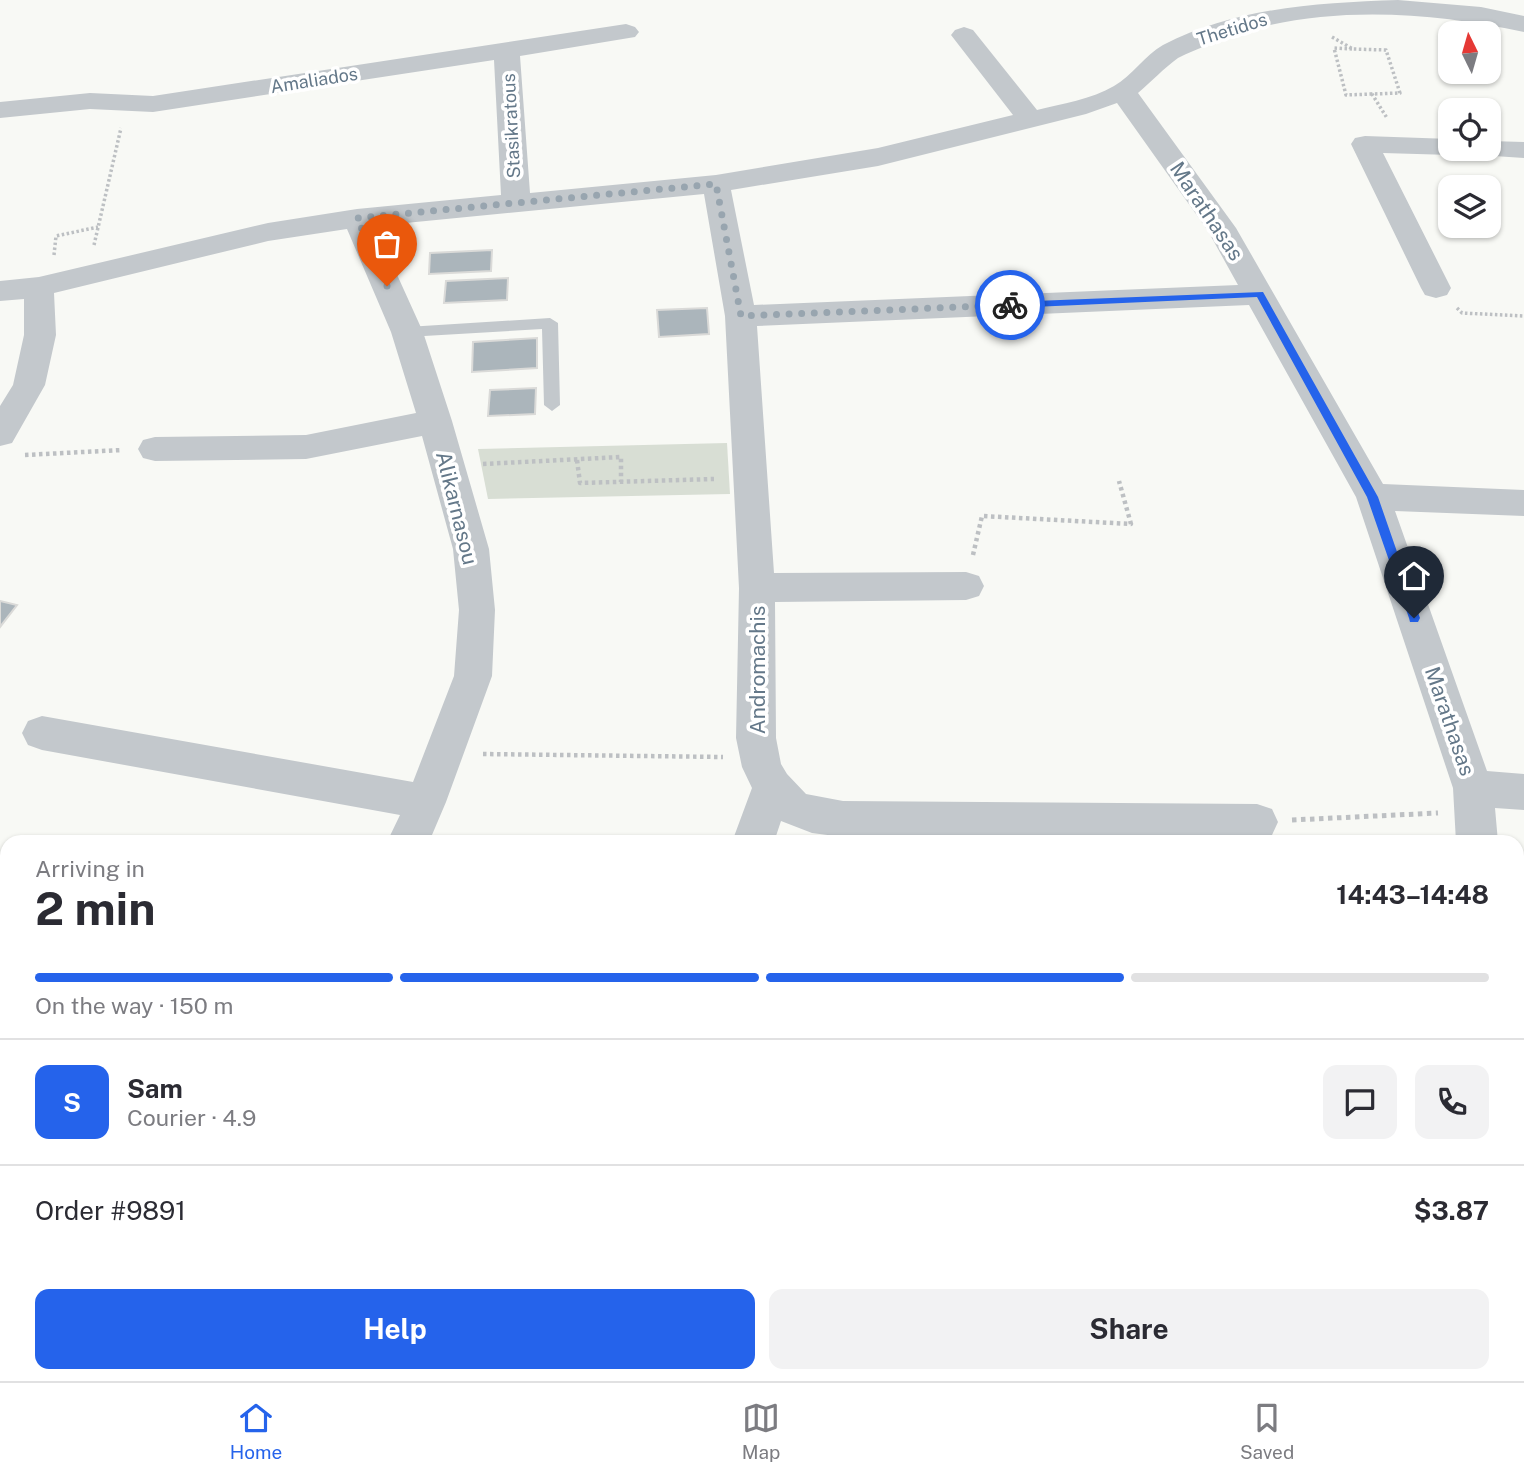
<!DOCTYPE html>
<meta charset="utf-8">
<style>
:root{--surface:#fff;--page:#f2f2f3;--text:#2b2b33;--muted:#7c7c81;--line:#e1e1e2;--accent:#2563eb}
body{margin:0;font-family:"Public Sans",sans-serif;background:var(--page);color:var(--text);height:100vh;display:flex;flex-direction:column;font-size:26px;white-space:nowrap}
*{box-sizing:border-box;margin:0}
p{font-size:23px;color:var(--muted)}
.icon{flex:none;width:38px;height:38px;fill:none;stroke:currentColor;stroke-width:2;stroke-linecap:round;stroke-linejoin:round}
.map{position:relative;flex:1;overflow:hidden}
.side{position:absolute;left:0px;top:835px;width:1524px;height:548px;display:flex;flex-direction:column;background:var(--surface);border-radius:21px 21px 0 0;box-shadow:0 2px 5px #0004}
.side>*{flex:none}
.needle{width:46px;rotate:355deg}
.fabs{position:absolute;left:1438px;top:21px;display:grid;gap:14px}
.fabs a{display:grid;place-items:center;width:63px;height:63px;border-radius:14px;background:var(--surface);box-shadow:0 2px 5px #0004;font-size:35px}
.pin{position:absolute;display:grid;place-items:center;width:60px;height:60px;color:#fff;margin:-72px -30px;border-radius:50% 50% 50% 0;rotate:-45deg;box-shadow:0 0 7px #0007}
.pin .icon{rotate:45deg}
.courier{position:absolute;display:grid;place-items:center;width:70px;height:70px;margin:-35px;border:5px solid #2563eb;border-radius:50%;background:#fff;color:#222;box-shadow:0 2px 9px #0007}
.headline em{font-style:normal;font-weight:700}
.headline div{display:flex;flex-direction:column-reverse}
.headline{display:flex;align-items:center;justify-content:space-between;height:119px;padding:0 35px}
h1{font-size:46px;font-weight:700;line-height:52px}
.bar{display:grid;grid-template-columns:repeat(4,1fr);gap:10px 7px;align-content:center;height:84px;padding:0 35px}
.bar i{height:9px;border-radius:5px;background:var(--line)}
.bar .on{background:var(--accent)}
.bar p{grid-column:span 4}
.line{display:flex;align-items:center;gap:18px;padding:0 35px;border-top:2px solid var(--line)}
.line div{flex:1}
.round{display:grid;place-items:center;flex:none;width:74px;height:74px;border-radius:14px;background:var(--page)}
.action{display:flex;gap:14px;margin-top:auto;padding:14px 35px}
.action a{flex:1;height:80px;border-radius:14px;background:var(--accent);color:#fff;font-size:28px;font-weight:700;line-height:80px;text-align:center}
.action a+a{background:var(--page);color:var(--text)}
.tab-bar{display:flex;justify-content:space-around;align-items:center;height:98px;border-top:2px solid var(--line);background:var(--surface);font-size:19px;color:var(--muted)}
.tab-bar a{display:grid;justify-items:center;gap:4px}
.tab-bar .on{color:var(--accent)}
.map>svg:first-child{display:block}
.green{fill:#d8ded4}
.building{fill:#abb5bb;stroke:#dadad8;stroke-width:2}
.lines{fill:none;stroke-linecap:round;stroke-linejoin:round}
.secondary-casing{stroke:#b5bbc1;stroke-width:4}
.path-far2{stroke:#bdc0c3;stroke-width:3.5;stroke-dasharray:2.5 2.5;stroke-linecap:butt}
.path-far1{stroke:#bdc0c3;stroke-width:4.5;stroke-dasharray:3.5 3.5;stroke-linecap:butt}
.path{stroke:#bdc0c3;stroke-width:5;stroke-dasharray:4.5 4.5;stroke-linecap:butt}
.lane{fill:#c3c8cc;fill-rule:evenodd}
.street{fill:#c3c8cc;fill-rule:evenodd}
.secondary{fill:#fff;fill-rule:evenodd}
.route{fill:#2563eb}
.done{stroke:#98a5af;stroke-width:7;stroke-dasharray:0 12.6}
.labels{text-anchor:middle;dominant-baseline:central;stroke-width:7;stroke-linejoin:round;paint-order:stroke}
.far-street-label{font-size:18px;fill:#647889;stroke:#fff}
.street-label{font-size:21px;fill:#647889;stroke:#fff}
</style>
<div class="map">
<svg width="1524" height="1381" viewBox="0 0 1524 1381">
<rect width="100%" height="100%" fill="#f8f9f5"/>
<path class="green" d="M727,443L730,494L488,499L478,449Z"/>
<g class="building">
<path d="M492,250L491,271L429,274L430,253Z"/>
<path d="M508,278L507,300L444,303L446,281Z"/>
<path d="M707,308L709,334L659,337L657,310Z"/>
<path d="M537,338V368L472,372L473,342Z"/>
<path d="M536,388L535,414L488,416L490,390Z"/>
<path d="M0,601L17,605L0,627Z"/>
</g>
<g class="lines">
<defs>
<g id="secondary">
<path d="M0,1146L7,1149V1203L0,1200Z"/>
<path d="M143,1376H198L200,1381H145Z"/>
</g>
</defs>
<use href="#secondary" class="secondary-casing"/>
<g class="path-far2">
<path d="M1332,37L1353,49L1386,50L1400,93L1372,94L1387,118"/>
<path d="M1352,49L1334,48L1346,95L1372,94"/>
<path d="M94,245L121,128"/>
<path d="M54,255L56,236L98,227"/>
<path d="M1457,308L1462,313L1524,316"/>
</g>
<g class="path-far1">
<path d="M25,455L122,450"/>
<path d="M577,460L580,483L714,479"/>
<path d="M483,464L621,457V482"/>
<path d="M973,555L982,516L1131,524L1119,481"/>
<path d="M483,754L723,757"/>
</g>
<path class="path" d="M1292,820L1438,813"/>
<path class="lane" d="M550,318L558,323L560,405L552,411L544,405L542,329L407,337L399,332L407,327Z"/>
<g class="street">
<path d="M1398,0L1481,7L1524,16V32C1423,10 1305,3 1208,45C1198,49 1187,53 1178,58C1164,68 1151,82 1138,93L1236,228L1383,484L1524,490V516L1395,511L1487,771L1524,774V810L1495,808L1498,842H1456L1453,788L1356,497L1249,305L757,326L774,573L966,572L979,576L984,586L979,596L966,600L775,602L776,738L781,764L787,774L806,794L843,801L1257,804L1272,809L1278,822L1272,835L1257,840L843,837L812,833L781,821L774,842H732L752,788L742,767L736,738L739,588L725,316L704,194L375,226L423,332L452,421L489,549L495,610L492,676L446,802L429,842H387L400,815L42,750L28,745L22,733L28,721L42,716L413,782L454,676L459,610L453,549L422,436L306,459L155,461L143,458L138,449L143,440L155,437L306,435L416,413L391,332L347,229L268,241L54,293L56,335L45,385L12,443L0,446V406L13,385L24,335V299L0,301V281L39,277L268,223L357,209L501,195L494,60L153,112L90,109L0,118V102L90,93L153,96L626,24L635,27L639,32L635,37L520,56L530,193L716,175L878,148L1013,115L951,35L955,30L964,27L973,30L1037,110C1061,104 1092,99 1114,86C1132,76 1145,55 1163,45C1237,7 1317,3 1398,0ZM1117,103L1208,231L1238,285L754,305L731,190L878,166L1086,114Z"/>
<path d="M1365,136L1451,139V149H1464L1461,153L1451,155L1383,153L1451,288L1447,295L1436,298L1425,295L1421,288L1351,144L1355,138Z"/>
<path d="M1489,141L1524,142V158L1479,155L1475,149H1489Z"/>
<rect x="1517" y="1145" width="7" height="48"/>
<path d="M470,1376H524L522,1381H468Z"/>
<path d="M1354,1376H1407L1405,1381H1352Z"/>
</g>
<use href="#secondary" class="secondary"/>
</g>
<path class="route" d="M1263,292L1378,497L1420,618L1418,622H1410L1409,618L1367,497L1257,297L1010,308L1006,305L1010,302Z"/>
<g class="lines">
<path class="done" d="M387,286L357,218L716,184L741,316L1010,305"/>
</g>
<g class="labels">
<g class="far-street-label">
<text transform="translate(1232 29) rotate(-17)">Thetidos</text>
<text transform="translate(314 80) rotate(-9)">Amaliados</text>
<text transform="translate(511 126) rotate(-93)">Stasikratous</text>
</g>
<g class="street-label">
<text transform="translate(1207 211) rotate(56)">Marathasas</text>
<text transform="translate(457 508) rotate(76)">Alikarnasou</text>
<text transform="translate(757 670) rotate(-90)">Andromachis</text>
<text transform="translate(1450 721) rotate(71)">Marathasas</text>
</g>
</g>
</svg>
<div class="fabs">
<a><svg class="needle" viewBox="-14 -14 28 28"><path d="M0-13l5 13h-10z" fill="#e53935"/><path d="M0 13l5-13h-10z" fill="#7c7c81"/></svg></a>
<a><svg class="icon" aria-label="locate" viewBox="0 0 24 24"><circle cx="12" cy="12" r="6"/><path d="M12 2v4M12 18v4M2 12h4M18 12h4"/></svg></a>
<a><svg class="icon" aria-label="layers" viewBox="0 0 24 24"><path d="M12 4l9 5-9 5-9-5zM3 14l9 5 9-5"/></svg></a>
</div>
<div class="pin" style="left:387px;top:286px;background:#ea580c"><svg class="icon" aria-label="bag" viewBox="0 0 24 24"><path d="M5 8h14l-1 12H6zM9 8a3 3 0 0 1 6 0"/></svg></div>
<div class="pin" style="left:1414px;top:618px;background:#1f2937"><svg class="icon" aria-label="home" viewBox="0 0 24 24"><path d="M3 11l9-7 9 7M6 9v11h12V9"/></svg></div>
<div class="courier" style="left:1010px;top:305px"><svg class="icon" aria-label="bike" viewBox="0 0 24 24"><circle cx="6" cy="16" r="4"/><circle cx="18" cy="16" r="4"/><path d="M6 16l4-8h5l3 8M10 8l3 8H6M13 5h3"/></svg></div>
<section class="side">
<div class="headline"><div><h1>2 min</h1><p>Arriving in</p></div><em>14:43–14:48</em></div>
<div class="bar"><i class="on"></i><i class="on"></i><i class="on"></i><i></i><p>On the way · 150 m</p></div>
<div class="line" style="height:126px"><b class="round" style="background:var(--accent);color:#fff">S</b><div><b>Sam</b><p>Courier · 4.9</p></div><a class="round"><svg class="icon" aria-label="chat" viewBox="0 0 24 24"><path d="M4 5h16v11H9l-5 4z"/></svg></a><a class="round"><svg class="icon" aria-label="phone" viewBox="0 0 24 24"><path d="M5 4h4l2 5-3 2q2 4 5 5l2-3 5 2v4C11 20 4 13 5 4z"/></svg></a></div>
<div class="line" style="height:91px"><div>Order #9891</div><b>$3.87</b></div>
<div class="action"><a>Help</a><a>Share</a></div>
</section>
</div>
<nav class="tab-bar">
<a class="on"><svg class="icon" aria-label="home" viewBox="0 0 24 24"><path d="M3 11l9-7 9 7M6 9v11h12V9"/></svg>Home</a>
<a><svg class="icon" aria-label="map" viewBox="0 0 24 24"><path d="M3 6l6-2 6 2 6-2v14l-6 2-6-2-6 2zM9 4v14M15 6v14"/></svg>Map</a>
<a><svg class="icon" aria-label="saved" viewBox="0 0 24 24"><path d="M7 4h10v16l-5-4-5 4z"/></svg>Saved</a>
</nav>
